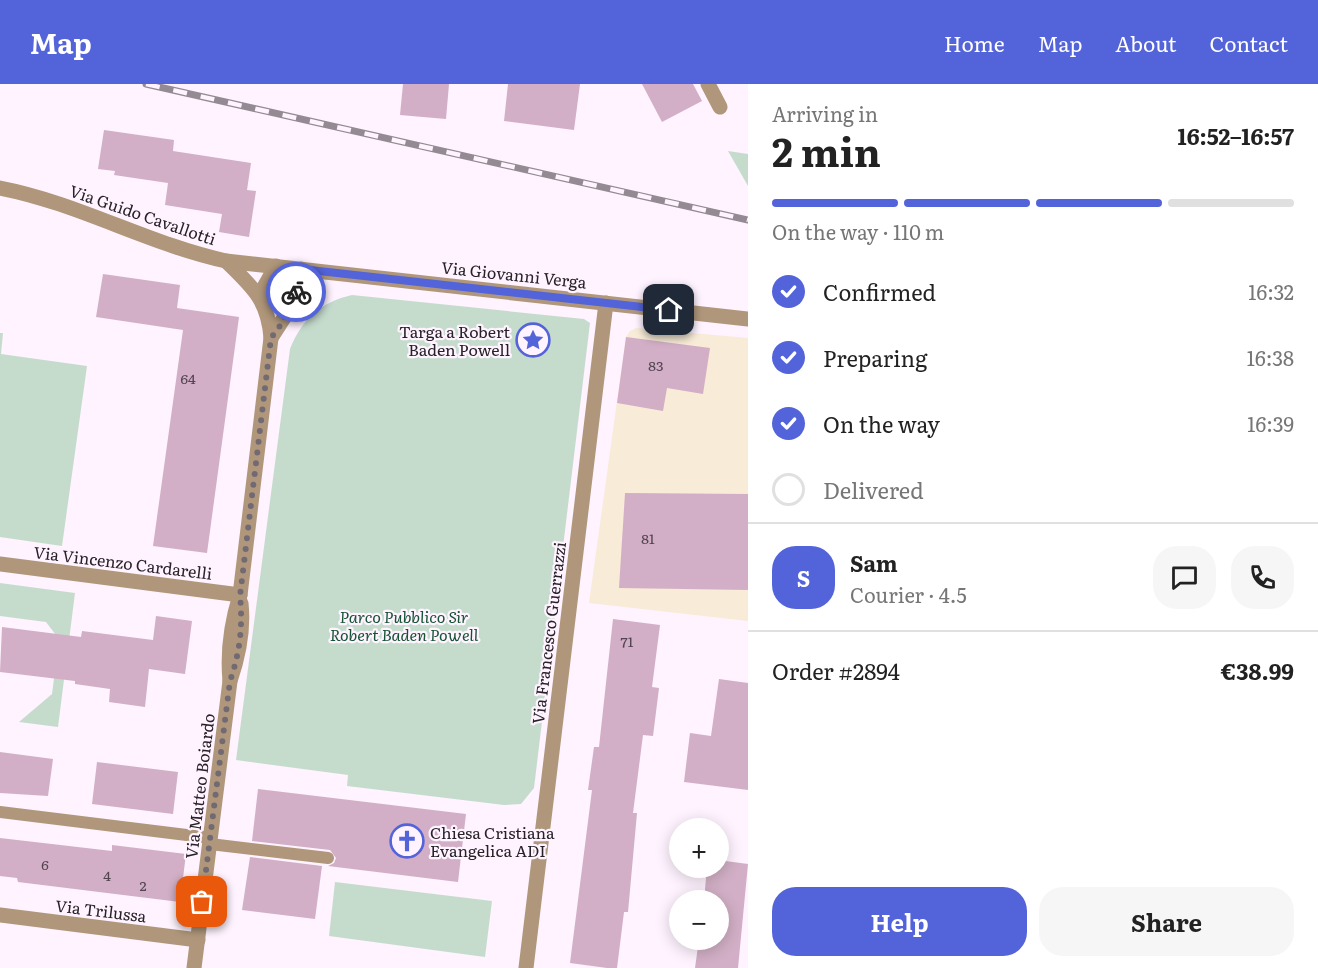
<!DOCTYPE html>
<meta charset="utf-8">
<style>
:root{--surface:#fff;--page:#f6f6f6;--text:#222;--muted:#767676;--line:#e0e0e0;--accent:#5363d9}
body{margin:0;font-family:Literata,serif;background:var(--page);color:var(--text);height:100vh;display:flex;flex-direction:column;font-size:22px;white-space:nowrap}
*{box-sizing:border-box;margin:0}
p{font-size:20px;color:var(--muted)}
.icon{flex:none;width:33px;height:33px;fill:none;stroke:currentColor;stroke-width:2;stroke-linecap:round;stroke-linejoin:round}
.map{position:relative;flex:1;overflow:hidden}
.panel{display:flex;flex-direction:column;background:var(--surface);width:570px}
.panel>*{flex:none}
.controls{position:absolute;left:669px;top:734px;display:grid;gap:12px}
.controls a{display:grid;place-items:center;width:60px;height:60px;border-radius:50%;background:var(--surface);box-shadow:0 3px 15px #0003;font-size:30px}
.pin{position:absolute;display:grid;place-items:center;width:51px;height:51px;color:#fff;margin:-26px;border-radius:12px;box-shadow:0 3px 9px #0006}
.courier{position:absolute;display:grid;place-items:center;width:60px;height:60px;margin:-30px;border:4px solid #5363d9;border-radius:50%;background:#fff;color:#222;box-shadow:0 2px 8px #0007}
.head em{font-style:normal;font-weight:700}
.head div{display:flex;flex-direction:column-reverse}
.head{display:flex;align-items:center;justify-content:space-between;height:102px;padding:0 24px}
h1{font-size:39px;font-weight:700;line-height:45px}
.bar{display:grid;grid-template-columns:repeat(4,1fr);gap:9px 6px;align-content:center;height:72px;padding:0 24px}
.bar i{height:8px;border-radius:4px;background:var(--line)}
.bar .selected{background:var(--accent)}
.bar p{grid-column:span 4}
.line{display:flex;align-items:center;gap:15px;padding:0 24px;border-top:2px solid var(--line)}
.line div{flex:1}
.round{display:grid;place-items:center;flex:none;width:63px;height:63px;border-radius:24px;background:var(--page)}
ol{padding:0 24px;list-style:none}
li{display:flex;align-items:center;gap:18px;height:66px}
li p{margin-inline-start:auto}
li .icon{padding:6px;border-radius:50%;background:var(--accent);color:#fff;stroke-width:4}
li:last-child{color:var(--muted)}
li i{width:33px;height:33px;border:3px solid var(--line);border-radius:50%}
.primary-button{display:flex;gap:12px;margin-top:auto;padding:12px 24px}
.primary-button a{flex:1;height:69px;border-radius:24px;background:var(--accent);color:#fff;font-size:24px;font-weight:700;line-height:69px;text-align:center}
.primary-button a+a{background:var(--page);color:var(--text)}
header{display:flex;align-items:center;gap:36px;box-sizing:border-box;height:84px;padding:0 30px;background:var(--accent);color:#fff}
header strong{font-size:28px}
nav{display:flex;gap:33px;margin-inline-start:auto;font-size:21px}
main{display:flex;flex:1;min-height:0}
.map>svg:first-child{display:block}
.commercial{fill:#f8ebd7}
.green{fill:#c5dccd}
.building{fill:#d2afc6}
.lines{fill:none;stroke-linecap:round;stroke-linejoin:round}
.service{stroke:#b0977b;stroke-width:12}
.minor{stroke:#b0977b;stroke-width:15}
.rail-casing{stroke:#938a93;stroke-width:7}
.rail{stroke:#fef3fe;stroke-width:4.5;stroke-dasharray:14;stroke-linecap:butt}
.done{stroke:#726a73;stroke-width:6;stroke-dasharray:0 10.8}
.route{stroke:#5363d9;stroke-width:8}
.labels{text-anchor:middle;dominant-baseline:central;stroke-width:4.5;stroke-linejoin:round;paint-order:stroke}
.number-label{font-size:14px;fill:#524450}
.street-label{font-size:16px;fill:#272128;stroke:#fef3fe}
.poi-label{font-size:16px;fill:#272128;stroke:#fef3fe;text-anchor:end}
.park-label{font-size:16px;font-style:italic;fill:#155233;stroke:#fef3fe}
</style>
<header>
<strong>Map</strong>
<nav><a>Home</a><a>Map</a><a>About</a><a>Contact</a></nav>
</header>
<main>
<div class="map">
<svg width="748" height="884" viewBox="0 0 748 884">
<rect width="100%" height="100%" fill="#fef3fe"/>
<path class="commercial" d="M636,244L748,254V537L589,519L626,253L630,247Z"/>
<g class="green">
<path d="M728,67L748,70V102Z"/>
<path d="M352,211L584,235L590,239L534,704L521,720L504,721L347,702L348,691L236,676L290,265C302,235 321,218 352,211Z"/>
<path d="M0,249H3L1,270L87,282L62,462L0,453Z"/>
<path d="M0,499L75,509L58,643L19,638L52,610L59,555L46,538L0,532Z"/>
<path d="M335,798L492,817L485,873L329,852Z"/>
</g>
<g class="building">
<path d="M403,0H449L446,35L400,31Z"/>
<path d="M508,0H580L574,46L504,37Z"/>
<path d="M642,0H693L702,17L662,38Z"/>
<path d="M104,46L174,56L173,67L251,79L247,106L256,107L249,153L219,148L222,130L165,121L168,99L114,91L115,87L98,85Z"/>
<path d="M103,190L180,201L177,224L239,233L207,469L153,462L183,246L96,233Z"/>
<path d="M626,253L710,264L703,310L667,304L663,327L617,319Z"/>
<path d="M625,409L748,410V506L619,504Z"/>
<path d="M156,532L192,537L185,590L149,585L145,623L109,618L110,605L75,600V597L0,588L2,543L81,553L82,547L153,556Z"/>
<path d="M613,535L660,541L652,603L659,604L653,652L643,651L633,729H637L628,828H624L617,884H607L570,879L592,706H588L594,663H599Z"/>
<path d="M719,595L748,599V706L684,698L690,649L711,652Z"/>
<path d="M0,668L53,675L48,712L0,709Z"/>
<path d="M97,678L178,688L173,730L92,720Z"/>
<path d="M258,705L466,730L458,798L328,782L334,779L336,774L330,766L252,757Z"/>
<path d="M0,754L112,767V761L186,770L180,818L18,798L17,794L0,792Z"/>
<path d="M250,773L322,782L315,835L242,826Z"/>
<path d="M718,776L748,780L738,884H695L699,855H718V816H704L707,783H718Z"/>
</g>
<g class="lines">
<g class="service">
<path d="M0,728L211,754"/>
<path d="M210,760L328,774"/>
</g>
<g class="minor">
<path d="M708,0L720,23"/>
<path d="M0,104C78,119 148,160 226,177L748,235"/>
<path d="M226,177C252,203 268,215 271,254L240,511C231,540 227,566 230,597"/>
<path d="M264,219L263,205L276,182"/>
<path d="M271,254L289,226L301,185"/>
<path d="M0,480L240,511"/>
<path d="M0,831L198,856"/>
<path d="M194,884L230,597C239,571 244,546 241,519"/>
<path d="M526,884L606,219"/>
</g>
<defs>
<path id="rail" d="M146,0L748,136"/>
</defs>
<use href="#rail" class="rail-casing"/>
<use href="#rail" class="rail"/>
</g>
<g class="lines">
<path class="done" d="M202,818L230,597C240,568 243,542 240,512L271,254L282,239L296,208"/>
<path class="route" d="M296,208L301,185L669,226"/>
</g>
<defs>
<symbol id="sight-ring" viewBox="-11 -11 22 22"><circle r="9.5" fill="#fef3fe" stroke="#5363d9" stroke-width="1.5"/><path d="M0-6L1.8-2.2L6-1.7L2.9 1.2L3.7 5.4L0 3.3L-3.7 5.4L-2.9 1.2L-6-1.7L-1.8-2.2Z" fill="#5363d9"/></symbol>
<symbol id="church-ring" viewBox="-11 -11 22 22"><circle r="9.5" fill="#fef3fe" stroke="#5363d9" stroke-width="1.5"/><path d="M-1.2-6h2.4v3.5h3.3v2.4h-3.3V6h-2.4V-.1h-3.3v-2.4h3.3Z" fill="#5363d9"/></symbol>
</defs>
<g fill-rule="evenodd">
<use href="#sight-ring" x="514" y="237" width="38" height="38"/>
<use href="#church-ring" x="388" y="738" width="38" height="38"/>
</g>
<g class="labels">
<g class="number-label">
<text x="656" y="281">83</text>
<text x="188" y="294">64</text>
<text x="648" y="454">81</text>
<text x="627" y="557">71</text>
<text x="45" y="780">6</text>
<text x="107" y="791">4</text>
<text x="143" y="801">2</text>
</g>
<g class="street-label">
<text transform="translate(143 130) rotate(19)">Via Guido Cavallotti</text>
<text transform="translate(514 190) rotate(6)">Via Giovanni Verga</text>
<text transform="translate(123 478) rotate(7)">Via Vincenzo Cardarelli</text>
<text transform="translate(548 549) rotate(-83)">Via Francesco Guerrazzi</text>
<text transform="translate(199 702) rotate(-83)">Via Matteo Boiardo</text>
<text transform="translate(101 826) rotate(7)">Via Trilussa</text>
</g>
<g class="poi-label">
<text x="510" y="247">Targa a Robert<tspan x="510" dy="18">Baden Powell</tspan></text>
<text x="430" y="748" text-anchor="start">Chiesa Cristiana<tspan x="430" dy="18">Evangelica ADI</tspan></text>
</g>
<g class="park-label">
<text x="404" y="532">Parco Pubblico Sir<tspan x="404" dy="18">Robert Baden Powell</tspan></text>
</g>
</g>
</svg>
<div class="controls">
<a>+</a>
<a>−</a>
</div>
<div class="pin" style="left:202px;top:818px;background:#ea580c"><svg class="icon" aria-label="bag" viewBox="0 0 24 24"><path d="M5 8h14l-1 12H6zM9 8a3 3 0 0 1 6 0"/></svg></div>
<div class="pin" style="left:669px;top:226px;background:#1f2937"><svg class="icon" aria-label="home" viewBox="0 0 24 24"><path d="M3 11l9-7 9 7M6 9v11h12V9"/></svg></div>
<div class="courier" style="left:296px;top:208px"><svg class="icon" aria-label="bike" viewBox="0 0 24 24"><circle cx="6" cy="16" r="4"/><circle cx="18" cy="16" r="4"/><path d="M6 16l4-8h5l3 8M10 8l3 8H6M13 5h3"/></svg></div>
</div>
<section class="panel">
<div class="head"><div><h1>2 min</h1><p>Arriving in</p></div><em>16:52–16:57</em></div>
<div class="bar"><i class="selected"></i><i class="selected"></i><i class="selected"></i><i></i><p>On the way · 110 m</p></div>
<ol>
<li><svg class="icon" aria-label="check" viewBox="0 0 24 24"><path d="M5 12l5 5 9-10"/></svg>Confirmed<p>16:32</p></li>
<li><svg class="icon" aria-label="check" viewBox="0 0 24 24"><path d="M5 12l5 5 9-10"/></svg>Preparing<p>16:38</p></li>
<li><svg class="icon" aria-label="check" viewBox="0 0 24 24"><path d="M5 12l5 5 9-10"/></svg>On the way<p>16:39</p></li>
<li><i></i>Delivered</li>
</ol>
<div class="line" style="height:108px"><b class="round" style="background:var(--accent);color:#fff">S</b><div><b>Sam</b><p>Courier · 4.5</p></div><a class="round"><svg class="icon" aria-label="chat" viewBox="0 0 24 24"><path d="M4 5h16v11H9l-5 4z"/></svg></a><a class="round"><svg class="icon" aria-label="phone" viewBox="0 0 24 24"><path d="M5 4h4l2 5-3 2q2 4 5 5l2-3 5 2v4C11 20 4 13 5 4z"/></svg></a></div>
<div class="line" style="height:78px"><div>Order #2894</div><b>€38.99</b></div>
<div class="primary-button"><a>Help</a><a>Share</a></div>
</section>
</main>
